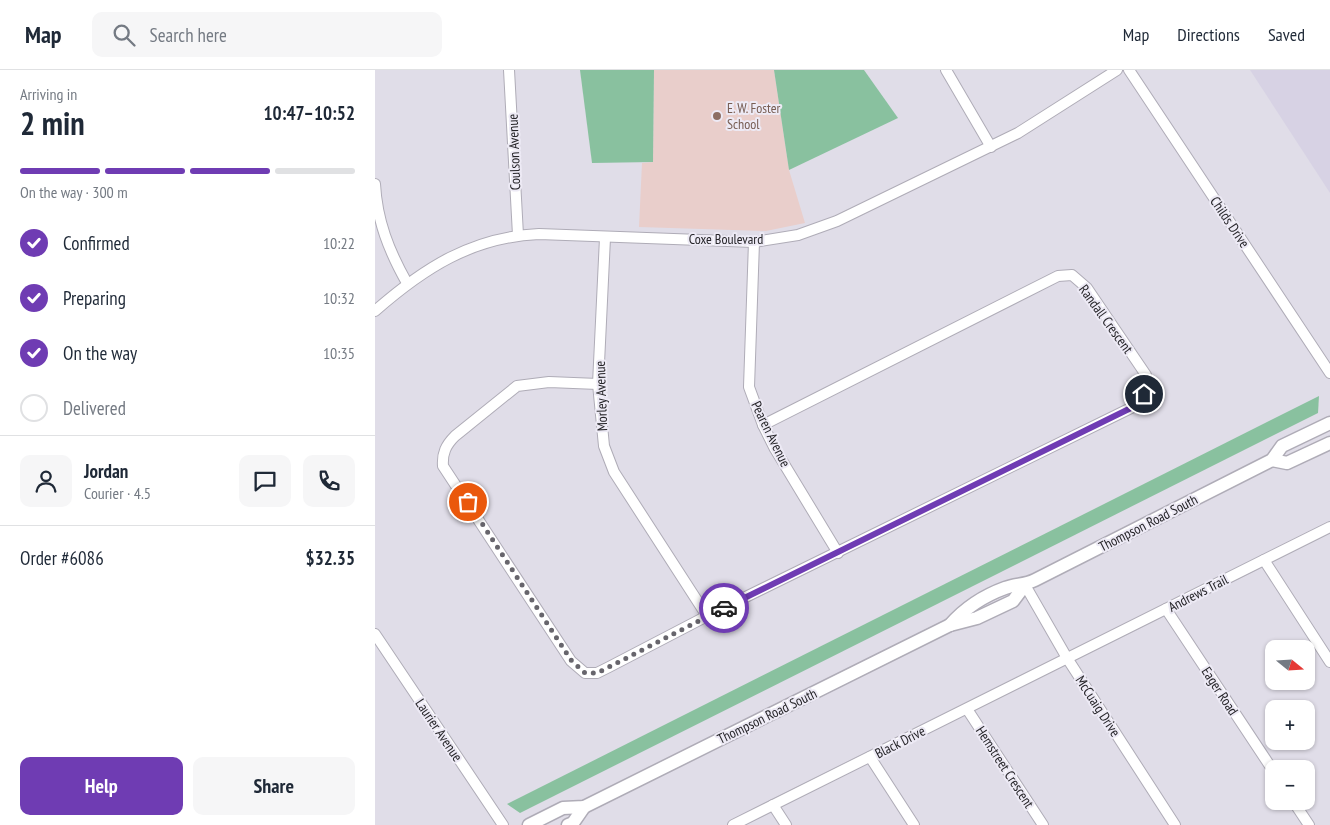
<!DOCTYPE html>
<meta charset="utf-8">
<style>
:root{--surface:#fff;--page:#f6f6f7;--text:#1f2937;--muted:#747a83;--line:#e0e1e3;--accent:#6f3cb3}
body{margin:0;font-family:"PT Sans Narrow",sans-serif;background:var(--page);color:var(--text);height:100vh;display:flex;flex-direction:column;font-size:19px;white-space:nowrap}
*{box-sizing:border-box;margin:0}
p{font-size:16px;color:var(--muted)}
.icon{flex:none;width:28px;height:28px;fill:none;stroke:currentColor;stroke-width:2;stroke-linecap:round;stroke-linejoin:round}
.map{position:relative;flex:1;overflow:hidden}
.details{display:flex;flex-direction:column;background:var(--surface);width:375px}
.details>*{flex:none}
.needle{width:32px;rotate:108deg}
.fabs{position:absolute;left:890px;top:570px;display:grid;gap:10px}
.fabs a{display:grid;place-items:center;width:50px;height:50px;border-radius:10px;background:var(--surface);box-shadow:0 1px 4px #0004;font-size:25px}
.pin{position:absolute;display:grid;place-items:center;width:42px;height:42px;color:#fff;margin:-21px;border:2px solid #fff;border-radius:50%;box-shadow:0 1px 5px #0007}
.courier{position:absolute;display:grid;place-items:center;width:50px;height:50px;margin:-25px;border:4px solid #6f3cb3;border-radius:50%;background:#fff;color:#222;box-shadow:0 1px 6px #0007}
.overview em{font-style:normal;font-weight:700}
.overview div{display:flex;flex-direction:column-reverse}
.overview{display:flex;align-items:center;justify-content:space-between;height:85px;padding:0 20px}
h1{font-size:32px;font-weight:700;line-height:38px}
.bar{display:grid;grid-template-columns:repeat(4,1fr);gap:8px 5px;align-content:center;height:60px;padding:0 20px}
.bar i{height:6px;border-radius:4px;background:var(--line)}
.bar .current{background:var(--accent)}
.bar p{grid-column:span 4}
.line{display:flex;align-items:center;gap:12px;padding:0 20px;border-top:1px solid var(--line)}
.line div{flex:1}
.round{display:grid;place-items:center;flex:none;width:52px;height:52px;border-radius:10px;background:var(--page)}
ol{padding:0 20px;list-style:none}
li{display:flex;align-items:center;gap:15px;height:55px}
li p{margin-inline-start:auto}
li .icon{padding:5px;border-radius:50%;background:var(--accent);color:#fff;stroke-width:4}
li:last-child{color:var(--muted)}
li i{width:28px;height:28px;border:2px solid var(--line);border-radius:50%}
.cta{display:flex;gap:10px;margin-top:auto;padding:10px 20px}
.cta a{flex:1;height:58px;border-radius:10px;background:var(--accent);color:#fff;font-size:20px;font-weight:700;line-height:58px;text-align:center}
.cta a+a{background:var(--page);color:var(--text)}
header{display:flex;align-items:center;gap:30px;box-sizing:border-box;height:70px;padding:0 25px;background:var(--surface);border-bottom:1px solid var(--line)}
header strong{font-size:24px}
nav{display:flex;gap:28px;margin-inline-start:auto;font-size:18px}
.search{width:350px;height:45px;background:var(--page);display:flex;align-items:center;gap:12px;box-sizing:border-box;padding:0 18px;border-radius:10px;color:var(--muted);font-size:19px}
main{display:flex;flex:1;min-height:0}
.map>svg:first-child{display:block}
.built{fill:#d7d2e4}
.education{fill:#e9cecb}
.park{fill:#89c19f}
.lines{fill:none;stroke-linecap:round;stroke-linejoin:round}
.minor-casing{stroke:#afacb7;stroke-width:12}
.major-casing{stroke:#afacb7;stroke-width:15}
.minor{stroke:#fff;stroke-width:10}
.major{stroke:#fff;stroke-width:12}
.done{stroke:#67656c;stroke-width:5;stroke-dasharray:0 9}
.route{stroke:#6f3cb3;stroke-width:6}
.education-dot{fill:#8d6e63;stroke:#edeaf5;stroke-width:2}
.labels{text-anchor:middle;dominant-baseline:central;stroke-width:4;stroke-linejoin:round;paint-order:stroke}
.education-label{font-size:14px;fill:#785e54;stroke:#edeaf5;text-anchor:start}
.street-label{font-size:14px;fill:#262529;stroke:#edeaf5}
</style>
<header>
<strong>Map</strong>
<div class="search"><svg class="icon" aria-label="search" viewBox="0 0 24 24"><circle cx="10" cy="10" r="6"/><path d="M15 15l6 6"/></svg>Search here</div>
<nav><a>Map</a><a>Directions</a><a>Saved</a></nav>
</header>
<main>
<section class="details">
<div class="overview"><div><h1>2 min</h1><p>Arriving in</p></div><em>10:47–10:52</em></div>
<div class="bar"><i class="current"></i><i class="current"></i><i class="current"></i><i></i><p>On the way · 300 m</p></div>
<ol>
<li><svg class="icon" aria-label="check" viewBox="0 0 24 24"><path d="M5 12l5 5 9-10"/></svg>Confirmed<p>10:22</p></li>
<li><svg class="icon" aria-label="check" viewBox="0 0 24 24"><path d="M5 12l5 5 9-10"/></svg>Preparing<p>10:32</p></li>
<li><svg class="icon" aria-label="check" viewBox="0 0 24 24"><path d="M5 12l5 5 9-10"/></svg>On the way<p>10:35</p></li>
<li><i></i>Delivered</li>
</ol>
<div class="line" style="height:90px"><a class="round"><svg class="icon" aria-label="person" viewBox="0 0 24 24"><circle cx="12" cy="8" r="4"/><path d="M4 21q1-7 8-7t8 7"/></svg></a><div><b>Jordan</b><p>Courier · 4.5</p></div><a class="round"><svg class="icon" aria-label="chat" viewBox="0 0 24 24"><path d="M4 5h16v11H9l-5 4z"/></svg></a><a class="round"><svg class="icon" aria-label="phone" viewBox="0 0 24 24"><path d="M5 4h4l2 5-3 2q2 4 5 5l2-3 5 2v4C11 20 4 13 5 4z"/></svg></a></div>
<div class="line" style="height:65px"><div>Order #6086</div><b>$32.35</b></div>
<div class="cta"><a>Help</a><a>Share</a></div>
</section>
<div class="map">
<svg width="955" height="755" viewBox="0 0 955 755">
<rect width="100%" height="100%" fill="#e0dde8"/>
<path class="built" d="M875,0H955V123Z"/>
<path class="education" d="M279,0H399L414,100L430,153L391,161L264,157L267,93L278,92Z"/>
<g class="park">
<path d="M205,0H279L278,92L217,93Z"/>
<path d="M399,0H489L523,48L414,100Z"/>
<path d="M944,326L943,343L145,743L132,734Z"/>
</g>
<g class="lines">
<defs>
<g id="minor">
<path d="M134,0L143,165"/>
<path d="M571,0L616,77"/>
<path d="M754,0L955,303"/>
<path d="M0,114C2,151 14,181 32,213"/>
<path d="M230,168L223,314L229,376L239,402L332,546"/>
<path d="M379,172L374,317L388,355L400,379L463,483"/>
<path d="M0,241C49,198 97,167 164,164L379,172L423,165L462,151L643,63L742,0"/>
<path d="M223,314L174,312L142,316L80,366C71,375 67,383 68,396L196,591L210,603H222L234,597L332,546L760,336L769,324L771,305L712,218L697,205L683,206L388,355"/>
<path d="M889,490L955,592"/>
<path d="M650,515L692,588L800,755"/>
<path d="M791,539L899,702"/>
<path d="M0,564L128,755"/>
<path d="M592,639L668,755"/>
<path d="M495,687L539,755"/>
<path d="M918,731L934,755"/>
<path d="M398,735L411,755"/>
<path d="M358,755L955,457"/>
</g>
<g id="major">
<path d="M897,390L912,393L955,373"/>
<path d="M575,555C590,538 608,526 630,518C641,514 650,515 660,510L897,390L907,376L955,353"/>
<path d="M154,755L188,738L209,737L575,555L602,548L638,531L650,515"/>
<path d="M193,755L198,753L209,737"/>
</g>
</defs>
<use href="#minor" class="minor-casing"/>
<use href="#major" class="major-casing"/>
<use href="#minor" class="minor"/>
<use href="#major" class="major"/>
</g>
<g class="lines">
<path class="done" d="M93,432L196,590L210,603H222L234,597L349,538"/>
<path class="route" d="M349,538L760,336L769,324"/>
</g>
<circle class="education-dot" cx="342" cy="46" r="5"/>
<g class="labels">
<g class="education-label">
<text x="352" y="38">E. W. Foster<tspan x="352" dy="16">School</tspan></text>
</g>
<g class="street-label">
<text transform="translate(139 82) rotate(-92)">Coulson Avenue</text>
<text transform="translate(855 152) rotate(56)">Childs Drive</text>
<text x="351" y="169">Coxe Boulevard</text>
<text transform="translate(731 249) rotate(54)">Randall Crescent</text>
<text transform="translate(226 326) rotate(-92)">Morley Avenue</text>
<text transform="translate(396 364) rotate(64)">Pearen Avenue</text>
<text transform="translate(773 453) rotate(-27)">Thompson Road South</text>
<text transform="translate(823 523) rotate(-27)">Andrews Trail</text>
<text transform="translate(845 621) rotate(57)">Eager Road</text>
<text transform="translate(723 636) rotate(57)">McCuaig Drive</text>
<text transform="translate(392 646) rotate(-26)">Thompson Road South</text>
<text transform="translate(64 660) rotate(56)">Laurier Avenue</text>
<text transform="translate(525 672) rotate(-27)">Black Drive</text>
<text transform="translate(630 697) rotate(57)">Hemstreet Crescent</text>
</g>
</g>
</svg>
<div class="fabs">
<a><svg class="needle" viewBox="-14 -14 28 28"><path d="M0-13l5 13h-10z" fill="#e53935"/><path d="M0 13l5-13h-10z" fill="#747a83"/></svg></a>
<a>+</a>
<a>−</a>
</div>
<div class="pin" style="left:93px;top:432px;background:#ea580c"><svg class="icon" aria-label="bag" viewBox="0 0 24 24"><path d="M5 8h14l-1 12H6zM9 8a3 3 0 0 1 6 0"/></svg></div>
<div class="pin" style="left:769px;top:324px;background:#1f2937"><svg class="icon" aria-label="home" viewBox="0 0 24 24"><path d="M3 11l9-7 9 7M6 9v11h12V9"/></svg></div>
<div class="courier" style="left:349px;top:538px"><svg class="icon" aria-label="car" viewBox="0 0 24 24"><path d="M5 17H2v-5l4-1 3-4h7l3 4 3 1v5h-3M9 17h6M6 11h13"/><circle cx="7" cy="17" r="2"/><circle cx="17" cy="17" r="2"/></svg></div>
</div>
</main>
